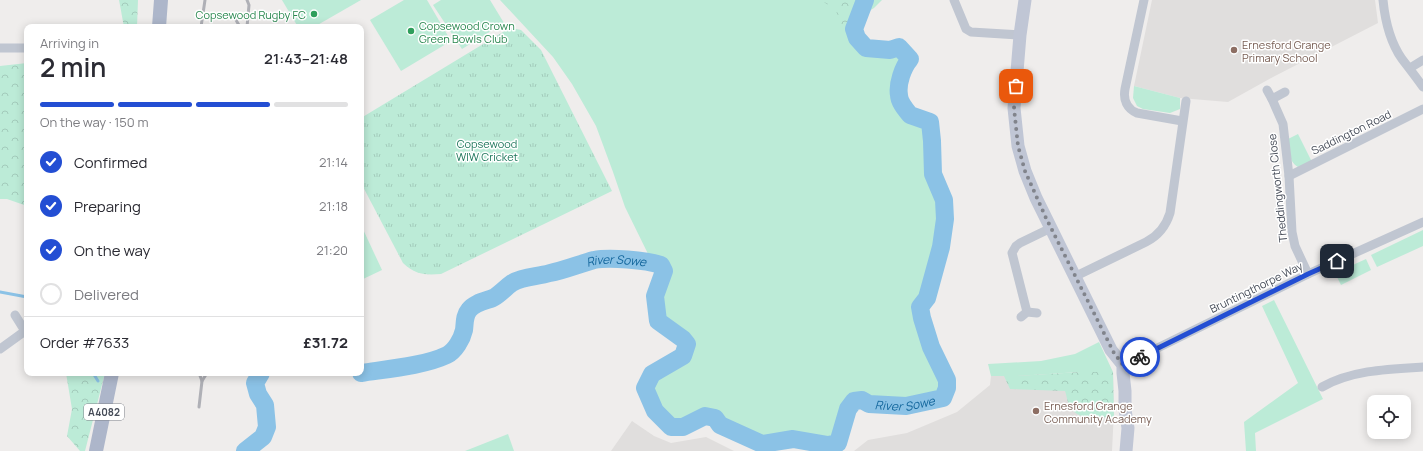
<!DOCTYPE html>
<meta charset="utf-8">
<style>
:root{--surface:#fff;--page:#f7f7f7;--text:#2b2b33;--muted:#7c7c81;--line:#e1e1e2;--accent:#234ed3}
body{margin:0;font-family:Manrope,sans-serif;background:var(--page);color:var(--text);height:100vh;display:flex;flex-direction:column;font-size:15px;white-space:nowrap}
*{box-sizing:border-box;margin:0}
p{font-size:13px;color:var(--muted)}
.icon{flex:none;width:22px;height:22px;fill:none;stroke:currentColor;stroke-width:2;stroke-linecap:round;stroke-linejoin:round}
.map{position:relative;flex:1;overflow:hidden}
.details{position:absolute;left:24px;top:24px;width:340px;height:352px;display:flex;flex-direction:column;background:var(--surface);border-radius:8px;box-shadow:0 2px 10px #0003}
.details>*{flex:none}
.fabs{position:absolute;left:1367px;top:395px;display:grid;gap:8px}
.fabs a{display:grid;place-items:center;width:44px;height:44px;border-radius:8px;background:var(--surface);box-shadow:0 2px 10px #0003;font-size:20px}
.pin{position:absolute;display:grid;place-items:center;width:34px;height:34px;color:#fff;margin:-17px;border-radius:8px;box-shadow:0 2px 6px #0006}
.courier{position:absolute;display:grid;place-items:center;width:40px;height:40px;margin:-20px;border:3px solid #234ed3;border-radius:50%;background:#fff;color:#222;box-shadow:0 1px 5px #0007}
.summary em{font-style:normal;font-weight:600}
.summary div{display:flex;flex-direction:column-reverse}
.summary{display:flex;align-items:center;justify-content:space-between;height:68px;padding:0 16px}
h1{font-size:26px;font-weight:600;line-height:30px}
.bar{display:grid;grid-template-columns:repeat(4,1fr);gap:6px 4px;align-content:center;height:48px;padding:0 16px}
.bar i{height:5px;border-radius:3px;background:var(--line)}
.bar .active{background:var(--accent)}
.bar p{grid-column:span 4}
.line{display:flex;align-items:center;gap:10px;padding:0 16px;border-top:1px solid var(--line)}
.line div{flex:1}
ol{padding:0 16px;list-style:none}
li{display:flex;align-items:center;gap:12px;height:44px}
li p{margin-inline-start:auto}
li .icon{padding:4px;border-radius:50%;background:var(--accent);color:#fff;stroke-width:4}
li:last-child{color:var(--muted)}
li i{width:22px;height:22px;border:2px solid var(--line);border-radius:50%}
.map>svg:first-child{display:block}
.education{fill:#e0dedd}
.grass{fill:#bcebd7}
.forest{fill:url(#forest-crowns)}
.park{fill:url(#park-tufts)}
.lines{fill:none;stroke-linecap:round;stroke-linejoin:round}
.stream{stroke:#8bc2e6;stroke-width:3}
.river{stroke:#8bc2e6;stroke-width:18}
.street{stroke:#c0c6d1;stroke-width:9}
.secondary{stroke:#c0c6d5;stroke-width:13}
.primary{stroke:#adb6ca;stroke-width:14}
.rail{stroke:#afb0b6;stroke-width:3}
.done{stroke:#81848c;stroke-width:4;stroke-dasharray:0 7.2}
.route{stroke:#234ed3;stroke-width:5}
.leisure-dot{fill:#2e9e5b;stroke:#fff;stroke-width:1.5}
.education-dot{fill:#8d6e63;stroke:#fff;stroke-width:1.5}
.labels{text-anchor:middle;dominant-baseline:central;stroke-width:3;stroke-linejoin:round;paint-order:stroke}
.shield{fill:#fff;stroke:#7e828a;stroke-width:1}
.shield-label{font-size:10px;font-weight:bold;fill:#464c58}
.leisure-label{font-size:11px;fill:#27864d;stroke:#fff;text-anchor:end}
.education-label{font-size:11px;fill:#785e54;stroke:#fff;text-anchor:start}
.street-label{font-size:11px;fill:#464c58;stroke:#fff}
.park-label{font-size:11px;fill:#1b7559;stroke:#fff}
.water-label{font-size:12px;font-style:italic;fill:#14679d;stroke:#fff}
</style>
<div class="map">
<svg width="1423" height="451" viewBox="0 0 1423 451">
<defs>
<pattern id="forest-crowns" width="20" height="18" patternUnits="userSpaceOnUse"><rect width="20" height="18" fill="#bcebd7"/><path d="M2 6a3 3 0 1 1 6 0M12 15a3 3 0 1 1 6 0" fill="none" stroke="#a3cbbb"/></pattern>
<pattern id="park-tufts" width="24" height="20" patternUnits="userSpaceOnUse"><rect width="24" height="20" fill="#bcebd7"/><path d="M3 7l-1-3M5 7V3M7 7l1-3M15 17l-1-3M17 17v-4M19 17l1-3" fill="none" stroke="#a3cbbb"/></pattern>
</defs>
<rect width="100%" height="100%" fill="#efedec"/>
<g class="education">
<path d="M1152,0H1375L1378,23L1273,77L1228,102L1180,98L1134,86Z"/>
<path d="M1113,372L1114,411L1112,451H854L868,440L907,433L957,412L990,385L991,376Z"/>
<path d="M632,421L654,436L671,443L706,437L734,451H611Z"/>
</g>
<g class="grass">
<path d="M282,0H361L314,27H298Z"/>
<path d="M404,0H427L451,41L401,71L370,20Z"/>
<path d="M441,0H490L504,23L462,49L433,5Z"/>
<path d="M500,0H865L854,29L857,38L866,48L890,50L899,47L910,59C903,67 897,84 899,95C899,102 906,110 910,115L930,122L932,141L933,174L944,200L945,219L941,247L927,298L920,307L922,318L931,347L947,380V388L943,398L906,406L869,404L862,400L854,401L848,409L838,443L828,445L794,440L762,444L720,425L715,418L705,416L683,427H671L655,411L645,388L652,374L683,356L687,344L683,339L658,321L655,296L664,271L661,265L652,262L625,207L613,172L596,126L572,84L553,57Z"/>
<path d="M1134,86L1180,98V109L1170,113L1143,109L1137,106L1133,98Z"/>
<path d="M1298,134L1312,162L1298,167C1288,161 1289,149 1288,139Z"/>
<path d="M361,225L382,270L361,280Z"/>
<path d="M1423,230V246L1377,267L1371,255Z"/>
<path d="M1366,259L1371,270L1341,285L1335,273Z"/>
<path d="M1274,300L1323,399L1255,433L1256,451H1246L1244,422L1298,383L1262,306Z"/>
<path d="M1099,342L1113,372H1080L1017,376H991L988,364L1041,361L1075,354Z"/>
<path d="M508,434L514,451H465Z"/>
</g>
<g class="forest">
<path d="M119,0H138L137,27H124Z"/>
<path d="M819,0H882L874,8L863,15L844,33L835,8Z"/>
<path d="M27,63V206L7,199H0V66Z"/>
<path d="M1080,372H1113L1114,417C1100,417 1077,422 1070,406C1067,402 1067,396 1065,391L1010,389L1004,376H1017Z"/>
<path d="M66,373H105L85,451H80L67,436L72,409Z"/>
</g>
<path class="park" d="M512,28L521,30L541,50L612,191L441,274C425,275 416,275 403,263L361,183V118L503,32Z"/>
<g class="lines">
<g class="stream">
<path d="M0,292L27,297"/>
<path d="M93,373L98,381"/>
</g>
<g class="river">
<path id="s1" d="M361,373C387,369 424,366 447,355C455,351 462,339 464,330C465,323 464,316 469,310C474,303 485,301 493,298C500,294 505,288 512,283C524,276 537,277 550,273C565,270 579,264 594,260C609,257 646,260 661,265L664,271L655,296L658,321L683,339L687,344L683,356L652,374L645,388L655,411L671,427H683L705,416L715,418L720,425L762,444L793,439L828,445L838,443L848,409L854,401L862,400L869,404L906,406L943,398L947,388V380L931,347L922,318L920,307L927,298L941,247L945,219L944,200L933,174L932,141L930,122L910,115C906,110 899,102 899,95C897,84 903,67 910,59L899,47L890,50L866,48L857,38L854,29L865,0"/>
<path d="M245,451L263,437L267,427L265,405L258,394L255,383L261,373"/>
</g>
<g class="street">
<path d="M954,0L966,29L971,32L1020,35"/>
<path d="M1144,0L1125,89C1123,100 1127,109 1137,113L1182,121"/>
<path d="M1383,0C1385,20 1390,42 1402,59C1409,68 1416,77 1423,87"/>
<path d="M0,48H27"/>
<path d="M1410,68L1423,60"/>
<path d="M1267,90L1272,99L1283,124L1289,176L1292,232L1295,246L1308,274"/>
<path d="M1272,99L1285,92"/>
<path d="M1289,176L1423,109"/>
<path d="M1076,276L1146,242C1158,236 1166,226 1170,213L1186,101"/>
<path d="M1027,312L1012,253L1016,246L1020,243L1051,228"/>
<path d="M1021,317L1027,312L1037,313"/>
<path d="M0,349L25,331L15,315"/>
<path d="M1123,365L1308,274L1423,222"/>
<path d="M1322,387C1352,370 1389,369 1423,367"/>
</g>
<path class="secondary" d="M1025,0L1020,35L1014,108L1018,146L1025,171L1036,198L1111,350L1123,365V373L1125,391V410L1128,428L1126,451"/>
<g class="primary">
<path d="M159,27L161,0"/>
<path d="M96,451L112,373"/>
</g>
<g class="rail">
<path d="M236,20L240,27"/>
<path d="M201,27L205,0"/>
<path d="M247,27L249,5L247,0"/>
<path d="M199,373L202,381L199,407"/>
<path d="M202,381L207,373"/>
</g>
</g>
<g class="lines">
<path class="done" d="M1016,86L1014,108L1018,146L1025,171L1046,218L1114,353L1123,365L1140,357"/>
<path class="route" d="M1140,357L1308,274L1337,261"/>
</g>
<g class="leisure-dot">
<circle cx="314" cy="14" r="4"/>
<circle cx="411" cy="31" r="4"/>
</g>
<g class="education-dot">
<circle cx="1234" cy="50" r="4"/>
<circle cx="1036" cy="411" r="4"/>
</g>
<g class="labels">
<rect class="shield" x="84" y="404" width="40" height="16" rx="3"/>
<g class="shield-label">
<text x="104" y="412">A4082</text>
</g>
<g class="leisure-label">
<text x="306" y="14">Copsewood Rugby FC</text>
<text x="419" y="25" text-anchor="start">Copsewood Crown<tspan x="419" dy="13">Green Bowls Club</tspan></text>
</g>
<g class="education-label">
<text x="1242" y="44">Ernesford Grange<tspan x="1242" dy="13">Primary School</tspan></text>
<text x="1044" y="405">Ernesford Grange<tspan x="1044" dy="13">Community Academy</tspan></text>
</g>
<g class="street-label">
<text transform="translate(1351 132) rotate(-26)">Saddington Road</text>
<text transform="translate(1277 188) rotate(-96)">Theddingworth Close</text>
<text transform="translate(1256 287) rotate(-26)">Bruntingthorpe Way</text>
</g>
<g class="park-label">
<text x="487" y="143">Copsewood<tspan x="487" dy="13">WIW Cricket</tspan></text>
</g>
<g class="water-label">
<text stroke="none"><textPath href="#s1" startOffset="299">River Sowe</textPath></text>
<text stroke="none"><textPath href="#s1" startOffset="828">River Sowe</textPath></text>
</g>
</g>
</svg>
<div class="fabs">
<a><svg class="icon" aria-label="locate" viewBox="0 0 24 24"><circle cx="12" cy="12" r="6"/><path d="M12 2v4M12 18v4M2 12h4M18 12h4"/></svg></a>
</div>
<div class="pin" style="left:1016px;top:86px;background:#ea580c"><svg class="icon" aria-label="bag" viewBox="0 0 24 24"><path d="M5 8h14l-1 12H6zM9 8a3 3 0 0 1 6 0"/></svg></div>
<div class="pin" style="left:1337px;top:261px;background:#1f2937"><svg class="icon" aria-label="home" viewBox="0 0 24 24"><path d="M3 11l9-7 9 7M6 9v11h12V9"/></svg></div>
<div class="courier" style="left:1140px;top:357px"><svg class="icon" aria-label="bike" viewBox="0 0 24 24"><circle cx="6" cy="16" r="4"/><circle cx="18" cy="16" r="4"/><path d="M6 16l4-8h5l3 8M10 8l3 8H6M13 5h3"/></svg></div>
<section class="details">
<div class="summary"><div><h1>2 min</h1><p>Arriving in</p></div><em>21:43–21:48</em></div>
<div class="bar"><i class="active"></i><i class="active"></i><i class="active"></i><i></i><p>On the way · 150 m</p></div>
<ol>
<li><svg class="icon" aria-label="check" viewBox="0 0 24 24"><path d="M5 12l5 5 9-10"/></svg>Confirmed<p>21:14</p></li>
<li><svg class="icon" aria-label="check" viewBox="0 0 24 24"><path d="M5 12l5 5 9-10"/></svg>Preparing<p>21:18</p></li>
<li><svg class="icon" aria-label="check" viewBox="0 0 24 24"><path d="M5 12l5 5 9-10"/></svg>On the way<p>21:20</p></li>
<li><i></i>Delivered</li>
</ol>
<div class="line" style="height:52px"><div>Order #7633</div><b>£31.72</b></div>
</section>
</div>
